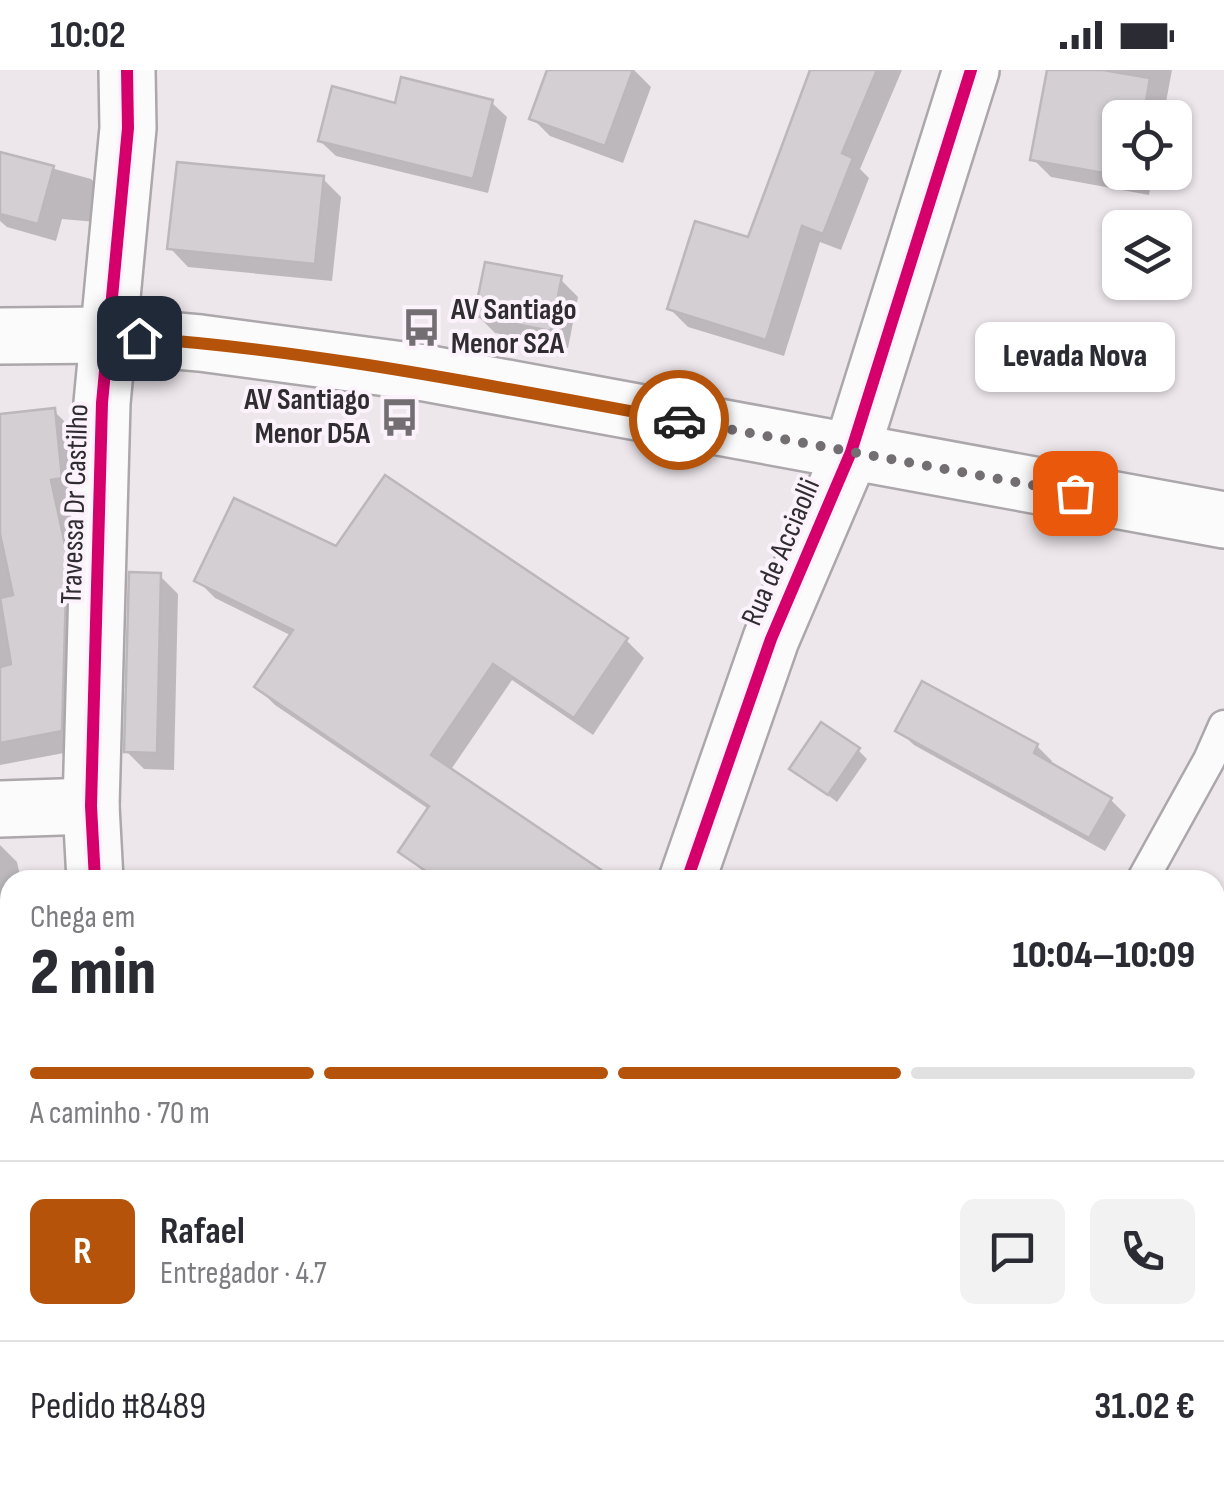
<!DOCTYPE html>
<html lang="pt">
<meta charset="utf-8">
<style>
:root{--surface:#fff;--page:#f2f2f3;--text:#2b2b33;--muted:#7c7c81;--line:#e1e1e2;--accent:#b45309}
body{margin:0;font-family:"Sofia Sans Condensed",sans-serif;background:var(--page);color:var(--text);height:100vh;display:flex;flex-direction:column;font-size:38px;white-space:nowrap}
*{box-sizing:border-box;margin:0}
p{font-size:32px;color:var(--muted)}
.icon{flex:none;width:55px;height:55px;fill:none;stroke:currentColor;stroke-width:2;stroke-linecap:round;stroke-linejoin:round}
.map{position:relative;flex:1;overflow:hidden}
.panel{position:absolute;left:0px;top:800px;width:1225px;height:622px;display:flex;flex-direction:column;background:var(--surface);border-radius:30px 30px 0 0;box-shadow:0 2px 8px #0004}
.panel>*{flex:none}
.fabs{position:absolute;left:1102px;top:30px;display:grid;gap:20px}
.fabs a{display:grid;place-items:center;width:90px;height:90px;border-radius:15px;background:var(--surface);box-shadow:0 2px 8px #0004;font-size:50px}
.pin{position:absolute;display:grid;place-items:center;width:85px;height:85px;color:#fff;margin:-42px;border-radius:20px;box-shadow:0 5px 15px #0006}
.courier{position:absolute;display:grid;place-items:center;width:100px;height:100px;margin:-50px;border:8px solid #b45309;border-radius:50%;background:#fff;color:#222;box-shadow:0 2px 12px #0007}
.bubble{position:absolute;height:70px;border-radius:15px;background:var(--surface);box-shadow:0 2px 8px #0004;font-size:32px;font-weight:800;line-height:70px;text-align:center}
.summary em{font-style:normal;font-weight:800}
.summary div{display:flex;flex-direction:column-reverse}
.summary{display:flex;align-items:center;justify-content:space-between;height:170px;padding:0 30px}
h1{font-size:65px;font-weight:800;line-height:75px}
.bar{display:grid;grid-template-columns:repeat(4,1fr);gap:15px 10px;align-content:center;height:120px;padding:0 30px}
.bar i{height:12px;border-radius:8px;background:var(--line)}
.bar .selected{background:var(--accent)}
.bar p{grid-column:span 4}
.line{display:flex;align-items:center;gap:25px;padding:0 30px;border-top:2px solid var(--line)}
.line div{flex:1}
.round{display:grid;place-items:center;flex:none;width:105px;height:105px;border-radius:15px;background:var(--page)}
.status{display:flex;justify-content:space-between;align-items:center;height:70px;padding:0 50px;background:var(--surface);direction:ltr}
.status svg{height:28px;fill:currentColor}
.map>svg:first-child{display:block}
.shadow{fill:#0003}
.building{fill:#d3cfd3;stroke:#bcb7bb;stroke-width:2.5}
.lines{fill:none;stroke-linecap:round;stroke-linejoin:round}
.service-casing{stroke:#aba7ab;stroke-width:35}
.minor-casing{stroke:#aba7ab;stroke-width:60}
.tertiary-casing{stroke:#aba7ab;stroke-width:60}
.secondary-casing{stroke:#aba7ab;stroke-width:60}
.path{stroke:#cac8ca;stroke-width:6;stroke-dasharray:5 8;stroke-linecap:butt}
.service{stroke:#fcfbfc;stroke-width:30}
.minor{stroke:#fcfbfc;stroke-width:55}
.tertiary{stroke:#fcfbfc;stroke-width:55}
.secondary{stroke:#fcfbfc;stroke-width:55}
.cycleway-casing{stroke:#fcf2fc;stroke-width:19}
.cycleway{stroke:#d6006c;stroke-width:12}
.done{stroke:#726e72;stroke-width:10;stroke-dasharray:0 18}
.route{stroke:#b45309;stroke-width:12}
.labels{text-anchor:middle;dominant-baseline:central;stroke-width:8;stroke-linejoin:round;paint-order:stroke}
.poi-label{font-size:30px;font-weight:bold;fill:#302d30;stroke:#fcf2fc;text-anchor:start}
.street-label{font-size:30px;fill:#302d30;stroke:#fcf2fc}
</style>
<div class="status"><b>10:02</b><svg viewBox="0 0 49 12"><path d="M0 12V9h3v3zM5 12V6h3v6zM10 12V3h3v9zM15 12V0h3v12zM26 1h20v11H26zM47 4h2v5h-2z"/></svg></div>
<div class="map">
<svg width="1224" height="1421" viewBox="0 0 1224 1421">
<rect width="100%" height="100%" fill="#ede7ec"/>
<g class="shadow">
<path d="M550,0H634L651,17L623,93L550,66L532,48Z"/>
<path d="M813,0H902L860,99L869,108L841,180L820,172L784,286L688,257L670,239L749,170Z"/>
<path d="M1049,0H1172L1163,48H1120V102H1153L1149,125L1051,107L1033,89Z"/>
<path d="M491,32L507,47L488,123L336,86L320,71L396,36Z"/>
<path d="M0,84L91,109L109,127L107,153L62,149L56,171L7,157L0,151Z"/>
<path d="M323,109L341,127L332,211L188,197L170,178Z"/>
<path d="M560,209L578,227L568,278L495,263L477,245Z"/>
<path d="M54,341L73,360L80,427L68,428L85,504L80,680L0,695V347Z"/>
<path d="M337,479L626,570L644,588L593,665L512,610L450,701L612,810H434L401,782L430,740L275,635L257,617L292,566L215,528L197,510Z"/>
<path d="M160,506L178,524L174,700L144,699L126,681Z"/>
<path d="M898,660L1037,676L1052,691L1050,695L1111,730L1126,745L1105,781L914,675Z"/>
<path d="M858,680L867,689L837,732L792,698Z"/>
<path d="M0,775L17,792L21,810H10V849L0,851Z"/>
<path d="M1224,842V934L1215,939V848Z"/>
<path d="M10,947V1045H0V948Z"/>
<path d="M0,1242L10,1244V1355L0,1353Z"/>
<path d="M1215,1278L1224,1288V1415L1215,1406Z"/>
<path d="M81,1412H179L178,1421H80Z"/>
<path d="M289,1412H452L451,1421H297Z"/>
<path d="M718,1412H916L918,1414L916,1421H717Z"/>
</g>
<g class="building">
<path d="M547,0H633L605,76L529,49Z"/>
<path d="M810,0H877L842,83L853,88L823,164L802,156L766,270L667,239L695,151L748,167Z"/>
<path d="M1047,0H1103L1150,8L1143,48H1120V102H1133L1132,108L1030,90Z"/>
<path d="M401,7L493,30L473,109L318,71L332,16L395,33Z"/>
<path d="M0,82L54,96L38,154L0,144Z"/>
<path d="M177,92L324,106L315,194L167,179Z"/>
<path d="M485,192L562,206L551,261L474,246Z"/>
<path d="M55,338L62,408L51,410L67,484L62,661L0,673V597L11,594L0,528L13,525L0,464V344Z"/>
<path d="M385,405L628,568L574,648L493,594L431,685L616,810H439L398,782L429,736L254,617L293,560L194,511L234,428L336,476Z"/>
<path d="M129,502L161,503L157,683L124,682Z"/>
<path d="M922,611L1038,674L1034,683L1112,728L1089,768L895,661Z"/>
<path d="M821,652L860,678L828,725L789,699Z"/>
</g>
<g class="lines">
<defs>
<path id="service" d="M1143,809L1209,690L1224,656"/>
<g id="minor">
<path d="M0,739L91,736"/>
<path d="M95,810L91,736L102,333L128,58L127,0"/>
<path d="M687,810L771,569L851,382L971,0"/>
<path d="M468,1421L472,1412"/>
<path d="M983,1421L988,1412"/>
</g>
<g id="tertiary">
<path d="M0,1187L10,1184"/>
<path d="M1083,1412L1093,1421"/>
</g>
<path id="secondary" d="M0,266L108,265L200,273L425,303L1224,450"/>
</defs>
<use href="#service" class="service-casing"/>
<use href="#minor" class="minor-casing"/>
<use href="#tertiary" class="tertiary-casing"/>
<use href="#secondary" class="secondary-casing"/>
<path class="path" d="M1215,985L1224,996"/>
<use href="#service" class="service"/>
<use href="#minor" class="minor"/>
<use href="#tertiary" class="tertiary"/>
<use href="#secondary" class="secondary"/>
<defs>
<g id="cycleway">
<path d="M95,810L91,736L102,333L128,58L127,0"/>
<path d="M687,810L771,569L851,382L971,0"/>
</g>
</defs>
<use href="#cycleway" class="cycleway-casing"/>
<use href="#cycleway" class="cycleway"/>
</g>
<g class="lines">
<path class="done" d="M679,350L1075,423"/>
<path class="route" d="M139,268C321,281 500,318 679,350"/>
</g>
<defs>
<symbol id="bus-bare" viewBox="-9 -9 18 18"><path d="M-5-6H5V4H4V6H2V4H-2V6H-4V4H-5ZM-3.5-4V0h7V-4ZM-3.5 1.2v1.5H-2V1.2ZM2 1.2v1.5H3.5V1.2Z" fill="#726e72" stroke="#fcf2fc" stroke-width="2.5" paint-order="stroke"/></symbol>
</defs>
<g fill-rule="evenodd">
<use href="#bus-bare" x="394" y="230" width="55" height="55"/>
<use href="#bus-bare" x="372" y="320" width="55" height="55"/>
</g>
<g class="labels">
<g class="poi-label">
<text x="451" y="240">AV Santiago<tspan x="451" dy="34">Menor S2A</tspan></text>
<text x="370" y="330" text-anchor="end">AV Santiago<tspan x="370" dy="34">Menor D5A</tspan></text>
</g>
<g class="street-label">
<text transform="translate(75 434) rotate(-88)">Travessa Dr Castilho</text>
<text transform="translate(781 482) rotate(-67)">Rua de Acciaolli</text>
</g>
</g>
</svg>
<div class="fabs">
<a><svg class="icon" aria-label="locate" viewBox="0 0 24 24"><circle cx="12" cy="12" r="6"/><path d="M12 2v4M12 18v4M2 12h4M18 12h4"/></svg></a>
<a><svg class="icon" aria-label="layers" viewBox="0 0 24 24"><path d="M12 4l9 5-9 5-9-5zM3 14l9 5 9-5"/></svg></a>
</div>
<div class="pin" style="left:1075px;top:423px;background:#ea580c"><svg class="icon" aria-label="bag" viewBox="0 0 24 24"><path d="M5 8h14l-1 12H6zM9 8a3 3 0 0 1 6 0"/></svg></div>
<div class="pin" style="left:139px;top:268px;background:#1f2937"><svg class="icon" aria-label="home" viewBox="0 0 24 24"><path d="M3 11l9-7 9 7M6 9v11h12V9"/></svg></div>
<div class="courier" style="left:679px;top:350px"><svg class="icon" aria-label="car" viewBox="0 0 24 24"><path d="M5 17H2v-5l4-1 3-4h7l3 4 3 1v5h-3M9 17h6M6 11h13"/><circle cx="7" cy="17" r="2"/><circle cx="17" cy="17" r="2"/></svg></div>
<div class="bubble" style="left:975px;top:252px;width:200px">Levada Nova</div>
<section class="panel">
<div class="summary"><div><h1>2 min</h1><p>Chega em</p></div><em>10:04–10:09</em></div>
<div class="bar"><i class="selected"></i><i class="selected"></i><i class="selected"></i><i></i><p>A caminho · 70 m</p></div>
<div class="line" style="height:180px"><b class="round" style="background:var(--accent);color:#fff">R</b><div><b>Rafael</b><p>Entregador · 4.7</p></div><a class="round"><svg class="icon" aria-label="chat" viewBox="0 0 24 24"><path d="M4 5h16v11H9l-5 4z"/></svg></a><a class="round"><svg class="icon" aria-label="phone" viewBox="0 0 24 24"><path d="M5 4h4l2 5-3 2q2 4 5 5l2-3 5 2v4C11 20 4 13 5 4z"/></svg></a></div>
<div class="line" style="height:130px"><div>Pedido #8489</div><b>31.02 €</b></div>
</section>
</div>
